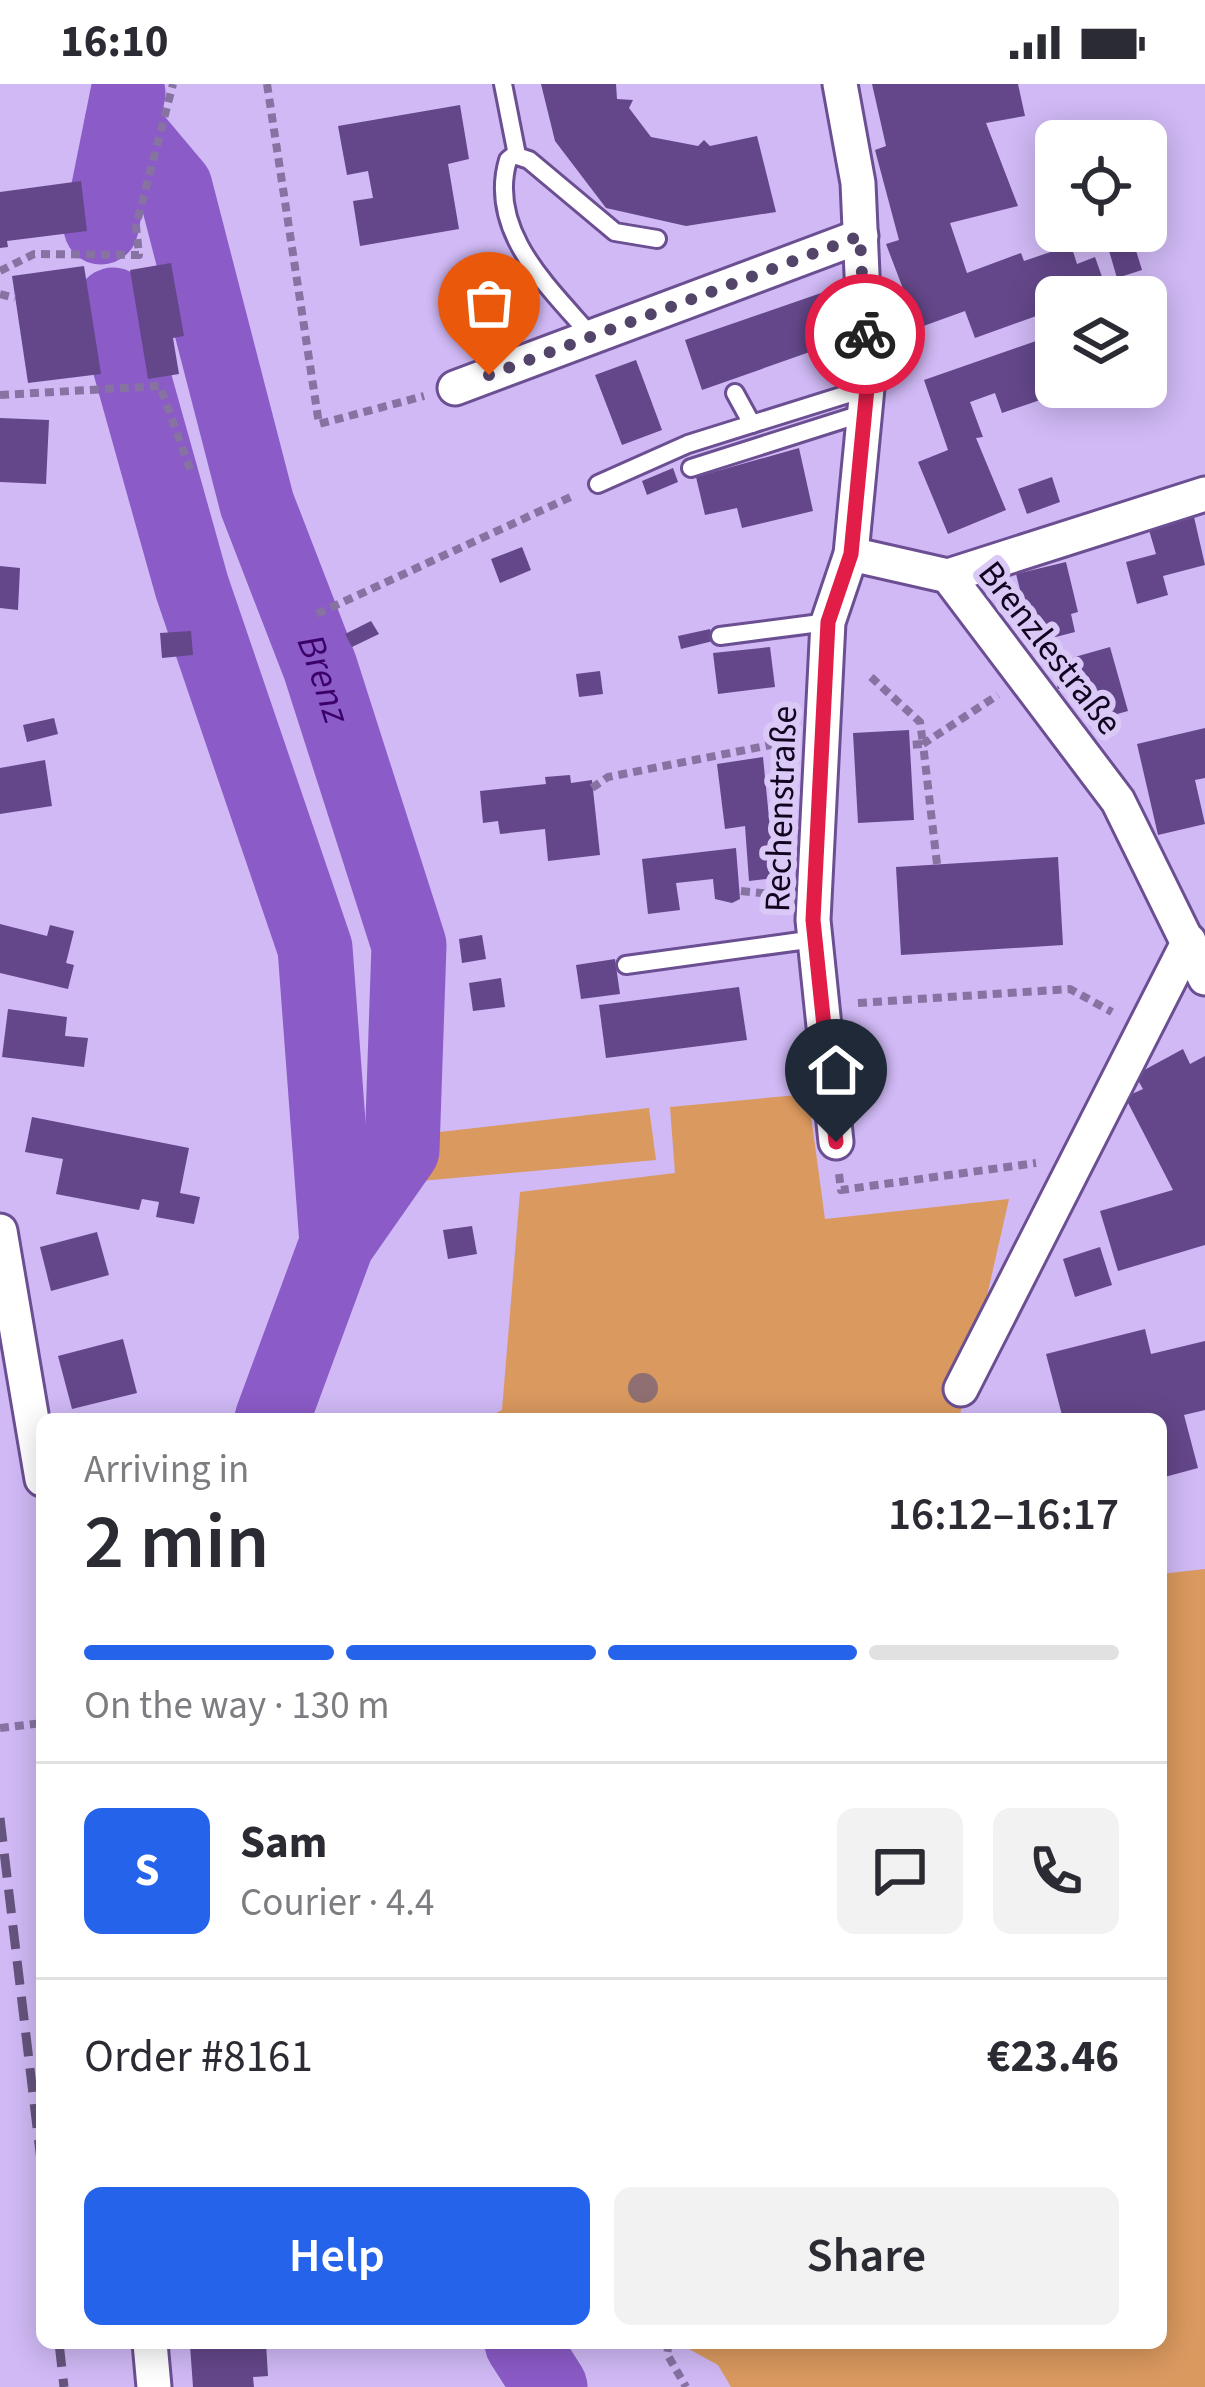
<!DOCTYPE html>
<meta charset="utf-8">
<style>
:root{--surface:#fff;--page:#f2f2f3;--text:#2b2b33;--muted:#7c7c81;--line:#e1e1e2;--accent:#2563eb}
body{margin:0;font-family:"Source Sans 3",sans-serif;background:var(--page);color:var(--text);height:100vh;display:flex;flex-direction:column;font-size:45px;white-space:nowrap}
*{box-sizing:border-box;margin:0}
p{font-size:39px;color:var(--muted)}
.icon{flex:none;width:66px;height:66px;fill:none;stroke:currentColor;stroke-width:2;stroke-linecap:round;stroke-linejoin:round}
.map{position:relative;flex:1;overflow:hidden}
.drawer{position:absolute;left:36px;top:1329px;width:1131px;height:936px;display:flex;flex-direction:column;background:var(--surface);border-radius:18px;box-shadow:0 6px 30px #0003}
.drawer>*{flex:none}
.fabs{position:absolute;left:1035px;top:36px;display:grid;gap:24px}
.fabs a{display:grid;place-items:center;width:132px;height:132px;border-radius:18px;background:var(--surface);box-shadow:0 6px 30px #0003;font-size:60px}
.pin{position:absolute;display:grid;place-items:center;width:102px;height:102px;color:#fff;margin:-123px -51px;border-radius:50% 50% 50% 0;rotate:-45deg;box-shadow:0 0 12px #0007}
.pin .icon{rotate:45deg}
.courier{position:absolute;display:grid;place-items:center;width:120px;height:120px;margin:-60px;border:9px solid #e11d48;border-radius:50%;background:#fff;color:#222;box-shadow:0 3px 15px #0007}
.head em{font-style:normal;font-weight:600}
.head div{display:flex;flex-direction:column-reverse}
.head{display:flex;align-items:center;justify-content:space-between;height:204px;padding:0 48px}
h1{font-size:78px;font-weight:600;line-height:90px}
.bar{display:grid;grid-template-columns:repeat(4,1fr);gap:18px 12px;align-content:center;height:144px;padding:0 48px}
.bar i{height:15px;border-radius:9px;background:var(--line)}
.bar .selected{background:var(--accent)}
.bar p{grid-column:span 4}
.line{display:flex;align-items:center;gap:30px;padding:0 48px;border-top:3px solid var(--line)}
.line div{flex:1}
.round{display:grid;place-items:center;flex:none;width:126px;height:126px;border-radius:18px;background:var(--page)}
.primary-button{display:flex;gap:24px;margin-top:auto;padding:24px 48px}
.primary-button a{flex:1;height:138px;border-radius:18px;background:var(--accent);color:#fff;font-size:48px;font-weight:600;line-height:138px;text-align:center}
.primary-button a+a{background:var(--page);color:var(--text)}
.status{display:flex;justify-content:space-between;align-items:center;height:84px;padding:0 60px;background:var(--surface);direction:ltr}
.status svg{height:33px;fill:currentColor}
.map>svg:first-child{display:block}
.green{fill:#da995f}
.water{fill:#8b5bc7}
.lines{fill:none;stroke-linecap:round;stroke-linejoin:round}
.river{stroke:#8b5bc7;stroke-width:75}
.building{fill:#64478a}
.lane-casing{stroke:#6b4f92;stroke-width:22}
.street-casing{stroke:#6b4f92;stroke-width:39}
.path{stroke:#8673a2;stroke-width:8;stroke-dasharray:9 6;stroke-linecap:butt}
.lane{stroke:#fff;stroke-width:16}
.street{stroke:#fff;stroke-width:33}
.rail{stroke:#65547d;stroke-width:9;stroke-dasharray:24 12;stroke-linecap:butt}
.tree{fill:#8f6f72}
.done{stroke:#534469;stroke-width:12;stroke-dasharray:0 21.6}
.route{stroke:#e11d48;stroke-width:15}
.labels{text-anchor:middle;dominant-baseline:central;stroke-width:12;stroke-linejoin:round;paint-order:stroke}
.street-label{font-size:36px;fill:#10051e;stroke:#dac9f7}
.water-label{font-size:39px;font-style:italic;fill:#3c0069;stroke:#dac9f7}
</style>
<div class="status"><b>16:10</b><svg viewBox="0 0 49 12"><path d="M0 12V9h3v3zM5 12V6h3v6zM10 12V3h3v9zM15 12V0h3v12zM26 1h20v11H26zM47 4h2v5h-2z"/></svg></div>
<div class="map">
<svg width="1205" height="2303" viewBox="0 0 1205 2303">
<rect width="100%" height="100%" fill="#d0b9f5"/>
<g class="green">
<path d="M808,1010L825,1135L1009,1115L959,1335H484L502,1326L520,1108L675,1089L670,1023Z"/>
<path d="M649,1024L656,1076L420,1097L431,1049Z"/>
<path d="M1205,1485V2303H731L718,2281L678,2259H1161V1490Z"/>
</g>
<path class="water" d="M110,0H158C148,40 145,75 110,100L100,80Z"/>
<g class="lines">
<g class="river">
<path id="s1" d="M122,40L175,103L257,420L320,583L409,861L402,1066L337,1159"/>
<path d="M101,143L128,9"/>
<path d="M113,221L192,503L315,864L337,1159L272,1335"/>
<path d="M522,2259L550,2303"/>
</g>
</g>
<g class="building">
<path d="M541,0H616L617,15L633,16L629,24L651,53L698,62L704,56L710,62L757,52L776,128L686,142L606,124L555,57Z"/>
<path d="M872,0H1018L1025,32L986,39L1018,122L950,139L967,189L1021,169L1024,177L1071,161L1077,180L1095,173L1107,207L1056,213V225L975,254L965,227L918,244L886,160L899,156L875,66L886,62Z"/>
<path d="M460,21L469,75L448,80L459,145L360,162L353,117L373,114L368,87L347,91L338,42Z"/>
<path d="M81,97L87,147L7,157L8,163L0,164V108Z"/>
<path d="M1130,147L1142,186L1117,194L1105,153Z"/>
<path d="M171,179L184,252L173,254L179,290L148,295L130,186Z"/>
<path d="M84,182L101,290L28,299L12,192Z"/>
<path d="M824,208L841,257L702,306L685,256Z"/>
<path d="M1056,250V303L1075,304L1002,329L995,309L970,318L983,353L976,354L1006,426L948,450L918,378L948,366L924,296Z"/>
<path d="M636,276L662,346L622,361L595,291Z"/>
<path d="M0,334L49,336L46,400L0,398Z"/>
<path d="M799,364L813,427L742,444L737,424L705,431L696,393Z"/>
<path d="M673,384L678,398L647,411L642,397Z"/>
<path d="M1052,393L1060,418L1027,430L1018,405Z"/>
<path d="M1194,433L1205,481L1163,492L1168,511L1137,520L1126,478L1156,470L1149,446Z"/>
<path d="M522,463L531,486L500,499L491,475Z"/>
<path d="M1066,478L1078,528L1071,530L1075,548L1044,556L1040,539L1029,541L1016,490Z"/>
<path d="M0,482L20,484L18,526L0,524Z"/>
<path d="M371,537L379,550L352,563L345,550Z"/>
<path d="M710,545L713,557L681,565L678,552Z"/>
<path d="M191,547L193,571L162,574L160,549Z"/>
<path d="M770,563L775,603L718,610L713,569Z"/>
<path d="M1110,563L1128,627L1092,637L1082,599L1058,605L1050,580Z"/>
<path d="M600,587L603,610L579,613L576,590Z"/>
<path d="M54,634L58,650L27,658L23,641Z"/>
<path d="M1205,644V694L1195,696L1205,740L1158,751L1137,660Z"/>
<path d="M909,646L914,736L858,739L853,649Z"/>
<path d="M763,673L775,794L749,797L745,742L725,745L717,680Z"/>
<path d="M45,676L52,722L0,730V684Z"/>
<path d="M570,691L571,699L592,696L600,771L548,777L545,745L500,750L498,737L483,739L480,707L546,700L545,693Z"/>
<path d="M736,764L740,815L732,819L715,815L713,795L676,799L680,826L648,830L642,775Z"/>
<path d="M1058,773L1063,861L901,871L896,783Z"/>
<path d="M0,840L47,852L50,841L74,847L66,879L74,881L68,905L0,889Z"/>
<path d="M482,851L486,875L462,879L459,855Z"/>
<path d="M615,875L620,910L581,915L576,881Z"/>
<path d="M501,894L505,923L473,927L469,899Z"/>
<path d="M739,903L747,956L606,974L599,921Z"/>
<path d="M8,925L67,933L65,952L88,954L84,983L2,973Z"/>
<path d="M1183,965L1190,980L1205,972V1161L1118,1187L1100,1127L1173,1106L1125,1013L1143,1005L1135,991Z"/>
<path d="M32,1033L189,1064L180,1109L200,1113L194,1140L156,1133L159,1118L142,1115L139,1126L56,1110L63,1075L25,1068Z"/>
<path d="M472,1142L477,1170L448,1175L443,1146Z"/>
<path d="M97,1148L109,1191L51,1207L40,1163Z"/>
<path d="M1100,1163L1112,1201L1075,1213L1063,1175Z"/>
<path d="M1145,1245L1151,1270L1205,1257V1326L1184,1331L1198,1384L1161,1394V1335H1063L1046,1270Z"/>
<path d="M123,1255L137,1309L72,1325L58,1272Z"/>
<path d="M266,2259L268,2292L253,2293L254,2303H193L190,2261Z"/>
</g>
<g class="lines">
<defs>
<g id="lane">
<path d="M503,0L517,71"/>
<path d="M592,253C550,204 487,148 508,76L514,71L529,76L615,148L657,155"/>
<path d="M735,309L752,340"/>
<path d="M691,384L864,329"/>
<path d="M598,400L688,360L867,304"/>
<path d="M720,552L828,538"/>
<path d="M626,881L815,855"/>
</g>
<g id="street">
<path d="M455,304L861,152"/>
<path d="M851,470L948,492L1118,717L1205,894"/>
<path d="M948,492L1205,410"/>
<path d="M836,1058L813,836L828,538L851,470L867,304L858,99L840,0"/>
<path d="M0,1147L42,1395"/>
<path d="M961,1305L1189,857"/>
<path d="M150,2259L154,2303"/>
</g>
</defs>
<use href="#lane" class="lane-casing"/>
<use href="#street" class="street-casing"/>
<g class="path">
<path d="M267,0L319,340L424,312"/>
<path d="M0,187L34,170L139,171L136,142L173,0"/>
<path d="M0,210L15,214"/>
<path d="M0,311L160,302L191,388"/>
<path d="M317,530L575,411"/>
<path d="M871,593L920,638L923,660L910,661"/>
<path d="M592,704L608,693L791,657"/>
<path d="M937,780L923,660L998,611"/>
<path d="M741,807L781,811"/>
<path d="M858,919L1070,905L1112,928"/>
<path d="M839,1090L841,1106L1036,1079"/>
<path d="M0,1644L42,1639"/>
<path d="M669,2259L667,2270L686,2303"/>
</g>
<use href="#lane" class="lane"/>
<use href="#street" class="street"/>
<g class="rail">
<path d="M0,1734L42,2085"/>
<path d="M59,2259L64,2303"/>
</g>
</g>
<circle class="tree" cx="643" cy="1304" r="15"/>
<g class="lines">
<path class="done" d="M489,291L860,152L865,250"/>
<path class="route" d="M836,1058L813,836L828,538L851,470L867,304L865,250"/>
</g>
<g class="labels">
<g class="street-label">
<text transform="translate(1050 564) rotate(52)">Brenzlestraße</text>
<text transform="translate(781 725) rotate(-88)">Rechenstraße</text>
</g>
<g class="water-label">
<text stroke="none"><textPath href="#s1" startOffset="597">Brenz</textPath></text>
</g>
</g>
</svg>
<div class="fabs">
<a><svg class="icon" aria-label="locate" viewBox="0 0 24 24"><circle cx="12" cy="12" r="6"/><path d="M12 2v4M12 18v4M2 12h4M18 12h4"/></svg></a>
<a><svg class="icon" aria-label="layers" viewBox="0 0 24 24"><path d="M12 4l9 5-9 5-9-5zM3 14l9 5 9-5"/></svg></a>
</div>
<div class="pin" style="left:489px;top:291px;background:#ea580c"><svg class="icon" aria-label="bag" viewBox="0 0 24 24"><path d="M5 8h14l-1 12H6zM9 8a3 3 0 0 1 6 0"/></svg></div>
<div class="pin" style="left:836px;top:1058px;background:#1f2937"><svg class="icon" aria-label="home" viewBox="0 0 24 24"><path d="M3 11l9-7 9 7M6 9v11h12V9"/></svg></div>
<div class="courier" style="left:865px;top:250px"><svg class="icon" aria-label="bike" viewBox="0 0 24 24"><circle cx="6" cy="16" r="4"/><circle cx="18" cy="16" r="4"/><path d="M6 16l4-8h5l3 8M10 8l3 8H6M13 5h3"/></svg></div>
<section class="drawer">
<div class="head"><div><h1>2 min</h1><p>Arriving in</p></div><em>16:12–16:17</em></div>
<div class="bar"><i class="selected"></i><i class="selected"></i><i class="selected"></i><i></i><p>On the way · 130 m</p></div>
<div class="line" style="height:216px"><b class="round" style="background:var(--accent);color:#fff">S</b><div><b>Sam</b><p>Courier · 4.4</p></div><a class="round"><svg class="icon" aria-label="chat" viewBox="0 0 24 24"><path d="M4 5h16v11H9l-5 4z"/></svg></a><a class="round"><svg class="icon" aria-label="phone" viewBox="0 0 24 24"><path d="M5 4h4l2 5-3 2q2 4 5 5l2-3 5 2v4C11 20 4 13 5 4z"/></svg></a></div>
<div class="line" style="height:156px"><div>Order #8161</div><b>€23.46</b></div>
<div class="primary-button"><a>Help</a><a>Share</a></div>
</section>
</div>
